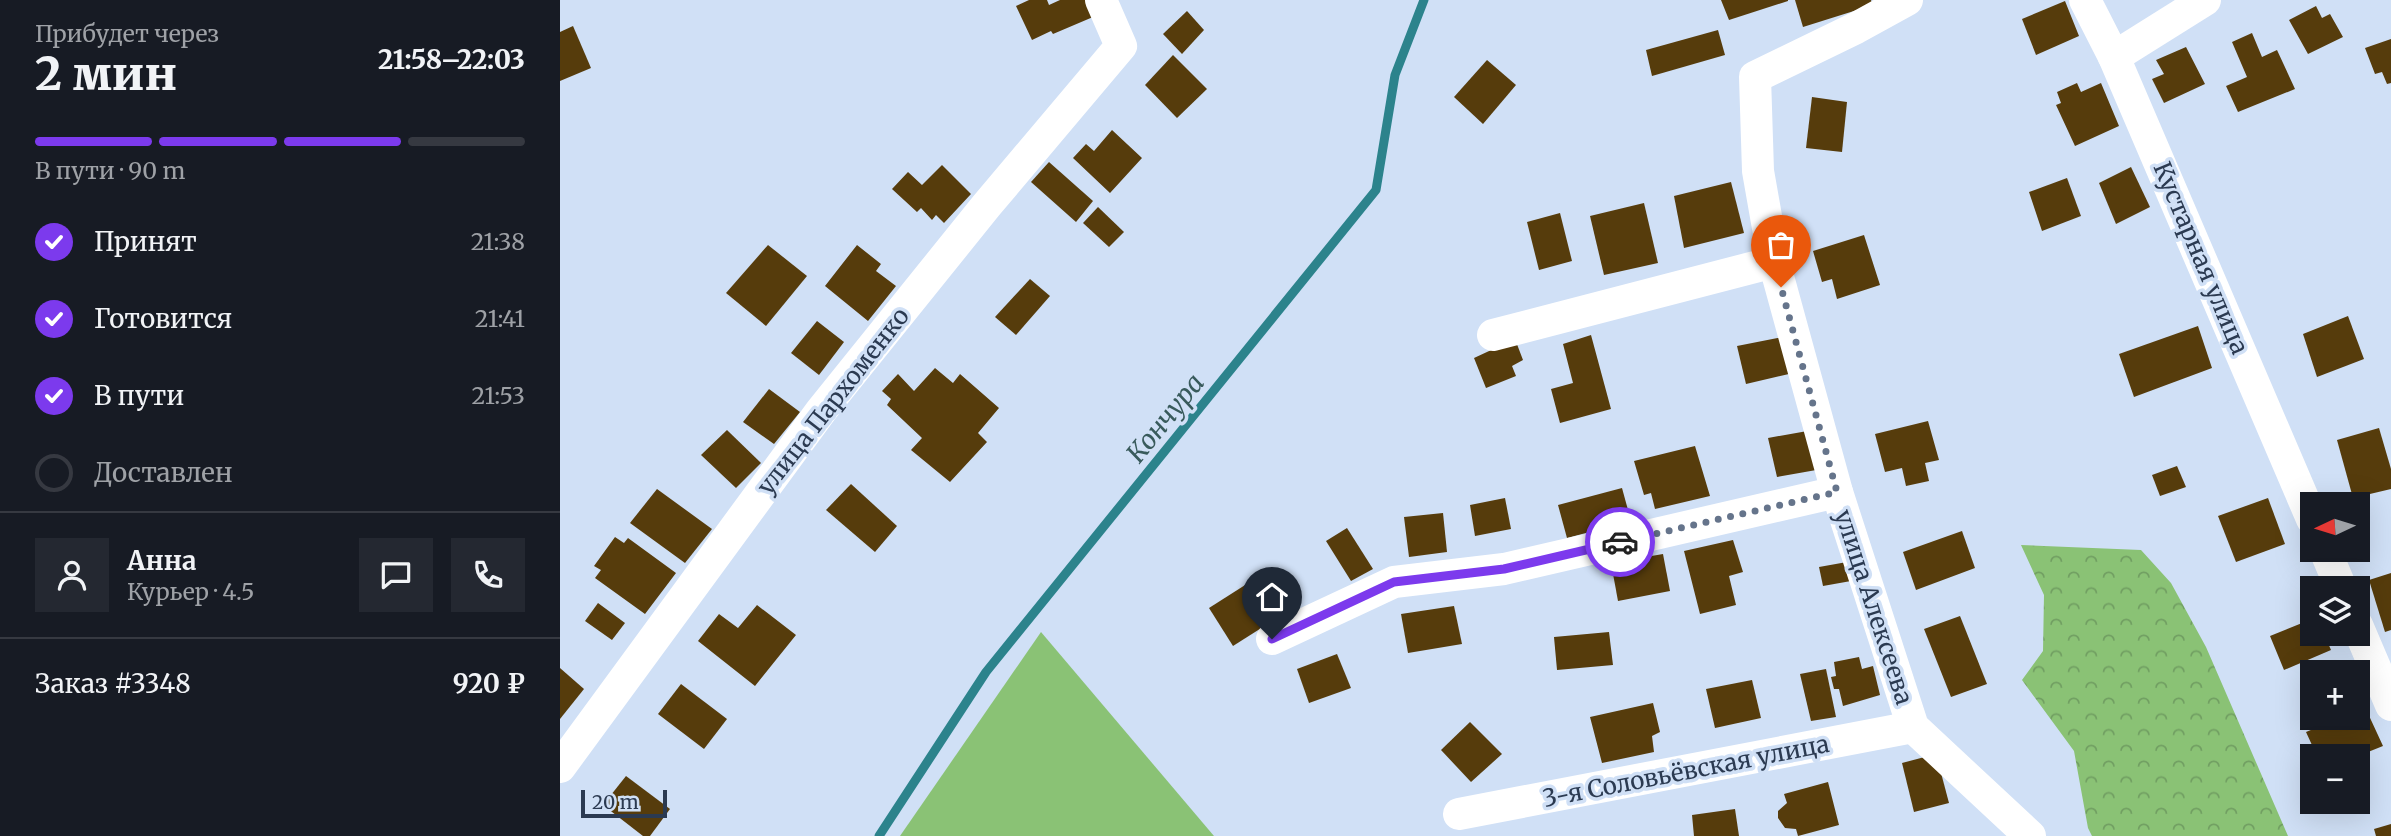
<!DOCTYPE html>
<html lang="ru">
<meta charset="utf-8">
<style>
:root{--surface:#171b24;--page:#242831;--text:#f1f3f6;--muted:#9ea1a6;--line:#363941;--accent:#7c3aed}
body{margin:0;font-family:Merriweather,serif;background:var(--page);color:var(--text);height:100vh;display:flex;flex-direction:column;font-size:26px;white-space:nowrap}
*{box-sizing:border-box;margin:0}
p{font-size:23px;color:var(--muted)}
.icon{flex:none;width:38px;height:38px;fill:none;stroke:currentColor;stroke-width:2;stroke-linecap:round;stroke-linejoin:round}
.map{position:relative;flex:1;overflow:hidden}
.panel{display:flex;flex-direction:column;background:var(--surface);width:560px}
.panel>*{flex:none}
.needle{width:46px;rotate:266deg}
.buttons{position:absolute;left:1740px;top:492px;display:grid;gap:14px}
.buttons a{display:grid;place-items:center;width:70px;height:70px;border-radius:0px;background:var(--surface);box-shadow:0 7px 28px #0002;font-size:35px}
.scale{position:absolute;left:21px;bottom:18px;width:86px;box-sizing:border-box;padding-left:7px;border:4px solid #2b3a51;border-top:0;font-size:19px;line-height:24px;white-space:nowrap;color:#2b3a51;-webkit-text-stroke:5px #d0e0f6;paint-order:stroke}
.pin{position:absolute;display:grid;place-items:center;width:60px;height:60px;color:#fff;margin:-72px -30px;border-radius:50% 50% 50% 0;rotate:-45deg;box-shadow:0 0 7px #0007}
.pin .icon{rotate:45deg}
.courier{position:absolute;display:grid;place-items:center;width:70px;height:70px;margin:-35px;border:5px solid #7c3aed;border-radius:50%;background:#fff;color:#222;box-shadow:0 2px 9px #0007}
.headline em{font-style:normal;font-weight:800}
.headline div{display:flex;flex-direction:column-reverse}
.headline{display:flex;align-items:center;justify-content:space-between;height:119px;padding:0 35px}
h1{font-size:46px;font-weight:800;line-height:52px}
.bar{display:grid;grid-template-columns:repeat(4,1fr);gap:10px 7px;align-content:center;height:84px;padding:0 35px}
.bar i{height:9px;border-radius:5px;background:var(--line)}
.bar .selected{background:var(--accent)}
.bar p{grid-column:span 4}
.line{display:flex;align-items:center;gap:18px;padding:0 35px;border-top:2px solid var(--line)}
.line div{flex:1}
.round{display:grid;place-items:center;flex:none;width:74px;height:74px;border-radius:0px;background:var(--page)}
ol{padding:0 35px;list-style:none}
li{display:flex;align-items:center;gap:21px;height:77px}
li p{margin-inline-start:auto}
li .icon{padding:7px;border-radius:50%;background:var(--accent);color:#fff;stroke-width:4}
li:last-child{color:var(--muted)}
li i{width:38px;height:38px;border:4px solid var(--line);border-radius:50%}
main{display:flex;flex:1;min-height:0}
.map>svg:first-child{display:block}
.green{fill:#8ac275}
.forest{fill:url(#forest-crowns)}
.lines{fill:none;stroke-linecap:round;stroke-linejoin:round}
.stream{stroke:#2c838c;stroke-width:9}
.building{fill:#563c0c}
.minor{stroke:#fff;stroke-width:32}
.done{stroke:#65748b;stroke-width:7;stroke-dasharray:0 12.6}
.route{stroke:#7c3aed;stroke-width:9}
.labels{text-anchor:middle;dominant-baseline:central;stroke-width:7;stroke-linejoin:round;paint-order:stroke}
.street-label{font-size:24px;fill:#2b3a51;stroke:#d0e0f6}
.water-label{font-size:26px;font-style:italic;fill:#385a5b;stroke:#d0e0f6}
</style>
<main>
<section class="panel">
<div class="headline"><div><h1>2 мин</h1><p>Прибудет через</p></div><em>21:58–22:03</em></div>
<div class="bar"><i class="selected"></i><i class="selected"></i><i class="selected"></i><i></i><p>В пути · 90 m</p></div>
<ol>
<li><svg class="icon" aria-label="check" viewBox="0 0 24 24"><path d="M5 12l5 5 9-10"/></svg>Принят<p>21:38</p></li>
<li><svg class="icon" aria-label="check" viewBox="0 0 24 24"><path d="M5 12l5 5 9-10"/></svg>Готовится<p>21:41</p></li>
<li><svg class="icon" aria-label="check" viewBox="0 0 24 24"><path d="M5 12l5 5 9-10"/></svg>В пути<p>21:53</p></li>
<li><i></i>Доставлен</li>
</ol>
<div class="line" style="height:126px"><a class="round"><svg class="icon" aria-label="person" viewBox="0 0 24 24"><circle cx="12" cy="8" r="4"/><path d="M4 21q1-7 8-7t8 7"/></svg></a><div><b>Анна</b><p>Курьер · 4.5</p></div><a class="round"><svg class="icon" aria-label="chat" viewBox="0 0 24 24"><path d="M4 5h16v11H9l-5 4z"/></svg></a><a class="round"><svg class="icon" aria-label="phone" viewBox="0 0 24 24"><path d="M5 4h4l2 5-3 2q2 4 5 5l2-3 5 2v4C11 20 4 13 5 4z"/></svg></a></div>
<div class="line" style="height:91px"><div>Заказ #3348</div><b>920 ₽</b></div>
</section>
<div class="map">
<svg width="1831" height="836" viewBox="0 0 1831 836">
<defs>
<pattern id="forest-crowns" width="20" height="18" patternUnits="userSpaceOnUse" patternTransform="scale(1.75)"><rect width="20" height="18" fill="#8ac275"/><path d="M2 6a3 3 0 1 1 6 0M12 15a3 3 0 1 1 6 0" fill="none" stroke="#719f62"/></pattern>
</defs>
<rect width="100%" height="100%" fill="#d0e0f6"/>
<path class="green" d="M481,632L654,836H340Z"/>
<path class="forest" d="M1461,545L1581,550L1611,583L1646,647L1728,836H1532L1528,828L1514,751L1462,680L1483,651L1484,595Z"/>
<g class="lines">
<path class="stream" d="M319,836L426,672L816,190L835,75L864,0"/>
</g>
<g class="building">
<path d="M469,0H487L489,5L500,0H525L533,17L493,34L491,31L472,40L456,6Z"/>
<path d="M1161,0H1228V1L1169,20Z"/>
<path d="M1235,0H1311L1313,5L1243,27Z"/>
<path d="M1505,1L1519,36L1476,55L1462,19Z"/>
<path d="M1756,6L1762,18L1770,14L1783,37L1748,54L1729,20Z"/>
<path d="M627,11L644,30L622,54L603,34Z"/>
<path d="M13,26L31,68L0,81V32Z"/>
<path d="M1158,30L1165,55L1092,76L1086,50Z"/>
<path d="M1692,33L1702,57L1717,50L1735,89L1678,112L1666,86L1687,77L1672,42Z"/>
<path d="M1831,39V83L1827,84L1822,72L1815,74L1805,48Z"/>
<path d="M1626,47L1645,84L1604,103L1592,79L1604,74L1596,60Z"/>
<path d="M613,55L647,89L617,118L585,85Z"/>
<path d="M927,60L956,85L923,124L894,97Z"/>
<path d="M1517,83L1521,92L1541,83L1559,126L1515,146L1496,105L1501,103L1497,92Z"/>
<path d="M1252,97L1287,102L1282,152L1246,148Z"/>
<path d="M552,130L582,158L550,193L513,158L526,144L534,151Z"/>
<path d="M489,162L533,201L516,222L471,182Z"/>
<path d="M382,165L411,194L384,223L376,215L372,220L361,208L357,212L332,189L348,172L362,185Z"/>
<path d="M1571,167L1590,207L1556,224L1539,183Z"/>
<path d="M1507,178L1521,216L1482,231L1469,192Z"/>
<path d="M1171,182L1184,233L1124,248L1114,196Z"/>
<path d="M1084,203L1098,263L1044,275L1030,216Z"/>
<path d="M538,207L564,232L549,247L523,223Z"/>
<path d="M1000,213L1012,261L979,270L967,222Z"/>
<path d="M1304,235L1320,285L1277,299L1272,279L1262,282L1253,251Z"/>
<path d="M208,245L247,276L206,326L166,293Z"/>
<path d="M297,245L321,264L316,271L336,286L308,321L265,286Z"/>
<path d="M470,279L490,296L456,335L435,317Z"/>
<path d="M1788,316L1804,359L1757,377L1743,334Z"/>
<path d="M257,321L284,342L259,375L231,353Z"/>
<path d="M1638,326L1652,368L1574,397L1559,354Z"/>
<path d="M1031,335L1051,409L1000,423L991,389L1013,383L1003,344Z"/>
<path d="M1233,335L1242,371L1186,384L1177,346Z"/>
<path d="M955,339L963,360L952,366L956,376L926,388L914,358Z"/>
<path d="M375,368L393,383L400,374L439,408L418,433L427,442L390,482L351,450L362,438L327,405L331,399L322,391L338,374L354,391Z"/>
<path d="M209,389L240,412L214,444L183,422Z"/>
<path d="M1368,421L1379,460L1365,463L1369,481L1346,486L1342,468L1325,472L1315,434Z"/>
<path d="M1819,428L1831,469V489L1793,498L1777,440Z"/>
<path d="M167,430L201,463L176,488L141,455Z"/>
<path d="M1253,430L1262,469L1217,477L1208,438Z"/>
<path d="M1135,446L1150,496L1095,509L1091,493L1084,495L1074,461Z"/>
<path d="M1617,466L1626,487L1600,496L1592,475Z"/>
<path d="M291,484L337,526L315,552L266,510Z"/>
<path d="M1062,488L1071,521L1007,538L998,505Z"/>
<path d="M97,489L152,529L125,563L70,523Z"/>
<path d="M945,498L951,529L915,536L910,505Z"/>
<path d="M1708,498L1725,544L1676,562L1658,516Z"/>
<path d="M883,513L887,552L849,557L844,517Z"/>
<path d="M787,528L813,569L791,581L766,541Z"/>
<path d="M1402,531L1415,568L1356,590L1343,552Z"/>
<path d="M55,537L64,543L68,538L116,573L85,614L35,578L41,570L34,566Z"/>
<path d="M1173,540L1183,572L1169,576L1176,605L1140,614L1124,551Z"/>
<path d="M1103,554L1110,591L1058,601L1051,563Z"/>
<path d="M1287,562L1291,581L1263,586L1259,567Z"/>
<path d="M1831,573V630L1825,632L1809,580Z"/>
<path d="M693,580L717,618L673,646L649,608Z"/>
<path d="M38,603L65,623L52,640L25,621Z"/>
<path d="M197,605L236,635L195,686L138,641L159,614L178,628Z"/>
<path d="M894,606L902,644L848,653L841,614Z"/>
<path d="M1400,616L1427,684L1391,697L1364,629Z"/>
<path d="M1752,619V634H1764L1771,650L1724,670L1710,636Z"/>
<path d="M1049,632L1053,665L997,670L994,637Z"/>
<path d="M777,654L791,688L749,703L737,669Z"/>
<path d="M1299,657L1302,669L1313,666L1320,695L1283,706L1279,689H1274L1271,677L1276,676L1274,662Z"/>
<path d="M0,668L24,689L0,719Z"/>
<path d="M1266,669L1276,717L1251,721L1240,674Z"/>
<path d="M1192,680L1201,718L1155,728L1146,689Z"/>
<path d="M121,684L167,719L144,749L98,714Z"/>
<path d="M1093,703L1100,732L1092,736L1094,752L1042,763L1030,717Z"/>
<path d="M1805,707L1823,746L1798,756H1757L1746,732L1780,718H1797V710Z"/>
<path d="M910,722L942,754L911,782L881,750Z"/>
<path d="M1376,754L1389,803L1354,812L1342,763Z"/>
<path d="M66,776L110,809L90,836H83L43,805Z"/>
<path d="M1268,782L1279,825L1238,836L1236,829L1225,828L1218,818V811L1227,803L1224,794Z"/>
<path d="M1175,809L1179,836H1134L1132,815Z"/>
<path d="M1831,824V836H1816L1814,829Z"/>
</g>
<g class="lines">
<g class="minor">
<path d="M1347,0L1296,28L1195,77L1198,171L1214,262L1277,492L1353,727L1470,836"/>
<path d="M1525,0L1554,57L1752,519"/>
<path d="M1554,57L1645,0"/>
<path d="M933,335L1214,262"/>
<path d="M1765,550L1781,588"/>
<path d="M1797,625L1831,705"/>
<path d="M712,639L834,582L944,569L1277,492"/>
<path d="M0,767L261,411L426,206L561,46L541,0"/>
<path d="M899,814L1353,727"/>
</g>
</g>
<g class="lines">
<path class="done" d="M1060,542L1277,492L1221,287"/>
<path class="route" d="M712,639L834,582L944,569L1060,542"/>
</g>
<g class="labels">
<g class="street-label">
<text transform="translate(1641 258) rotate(67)">Кустарная улица</text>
<text transform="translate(273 401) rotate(-52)">улица Пархоменко</text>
<text transform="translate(1314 607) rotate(72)">улица Алексеева</text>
<text transform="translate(1126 771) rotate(-11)">3-я Соловьёвская улица</text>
</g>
<g class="water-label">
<text transform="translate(605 418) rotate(-51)">Кончура</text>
</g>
</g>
</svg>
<div class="buttons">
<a><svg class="needle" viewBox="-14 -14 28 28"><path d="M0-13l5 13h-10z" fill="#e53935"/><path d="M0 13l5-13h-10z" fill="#9ea1a6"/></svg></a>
<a><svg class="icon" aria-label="layers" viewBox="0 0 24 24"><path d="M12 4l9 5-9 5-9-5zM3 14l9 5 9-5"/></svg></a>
<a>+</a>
<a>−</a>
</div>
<div class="scale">20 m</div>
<div class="pin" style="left:1221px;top:287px;background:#ea580c"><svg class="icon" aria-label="bag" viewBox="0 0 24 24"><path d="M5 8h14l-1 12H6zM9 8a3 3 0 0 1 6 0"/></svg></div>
<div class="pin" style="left:712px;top:639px;background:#1f2937"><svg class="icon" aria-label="home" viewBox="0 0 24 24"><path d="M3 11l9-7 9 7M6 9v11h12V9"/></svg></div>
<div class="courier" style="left:1060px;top:542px"><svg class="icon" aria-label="car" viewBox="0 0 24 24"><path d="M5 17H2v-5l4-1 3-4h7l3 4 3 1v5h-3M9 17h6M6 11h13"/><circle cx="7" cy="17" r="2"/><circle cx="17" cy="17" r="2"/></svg></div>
</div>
</main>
